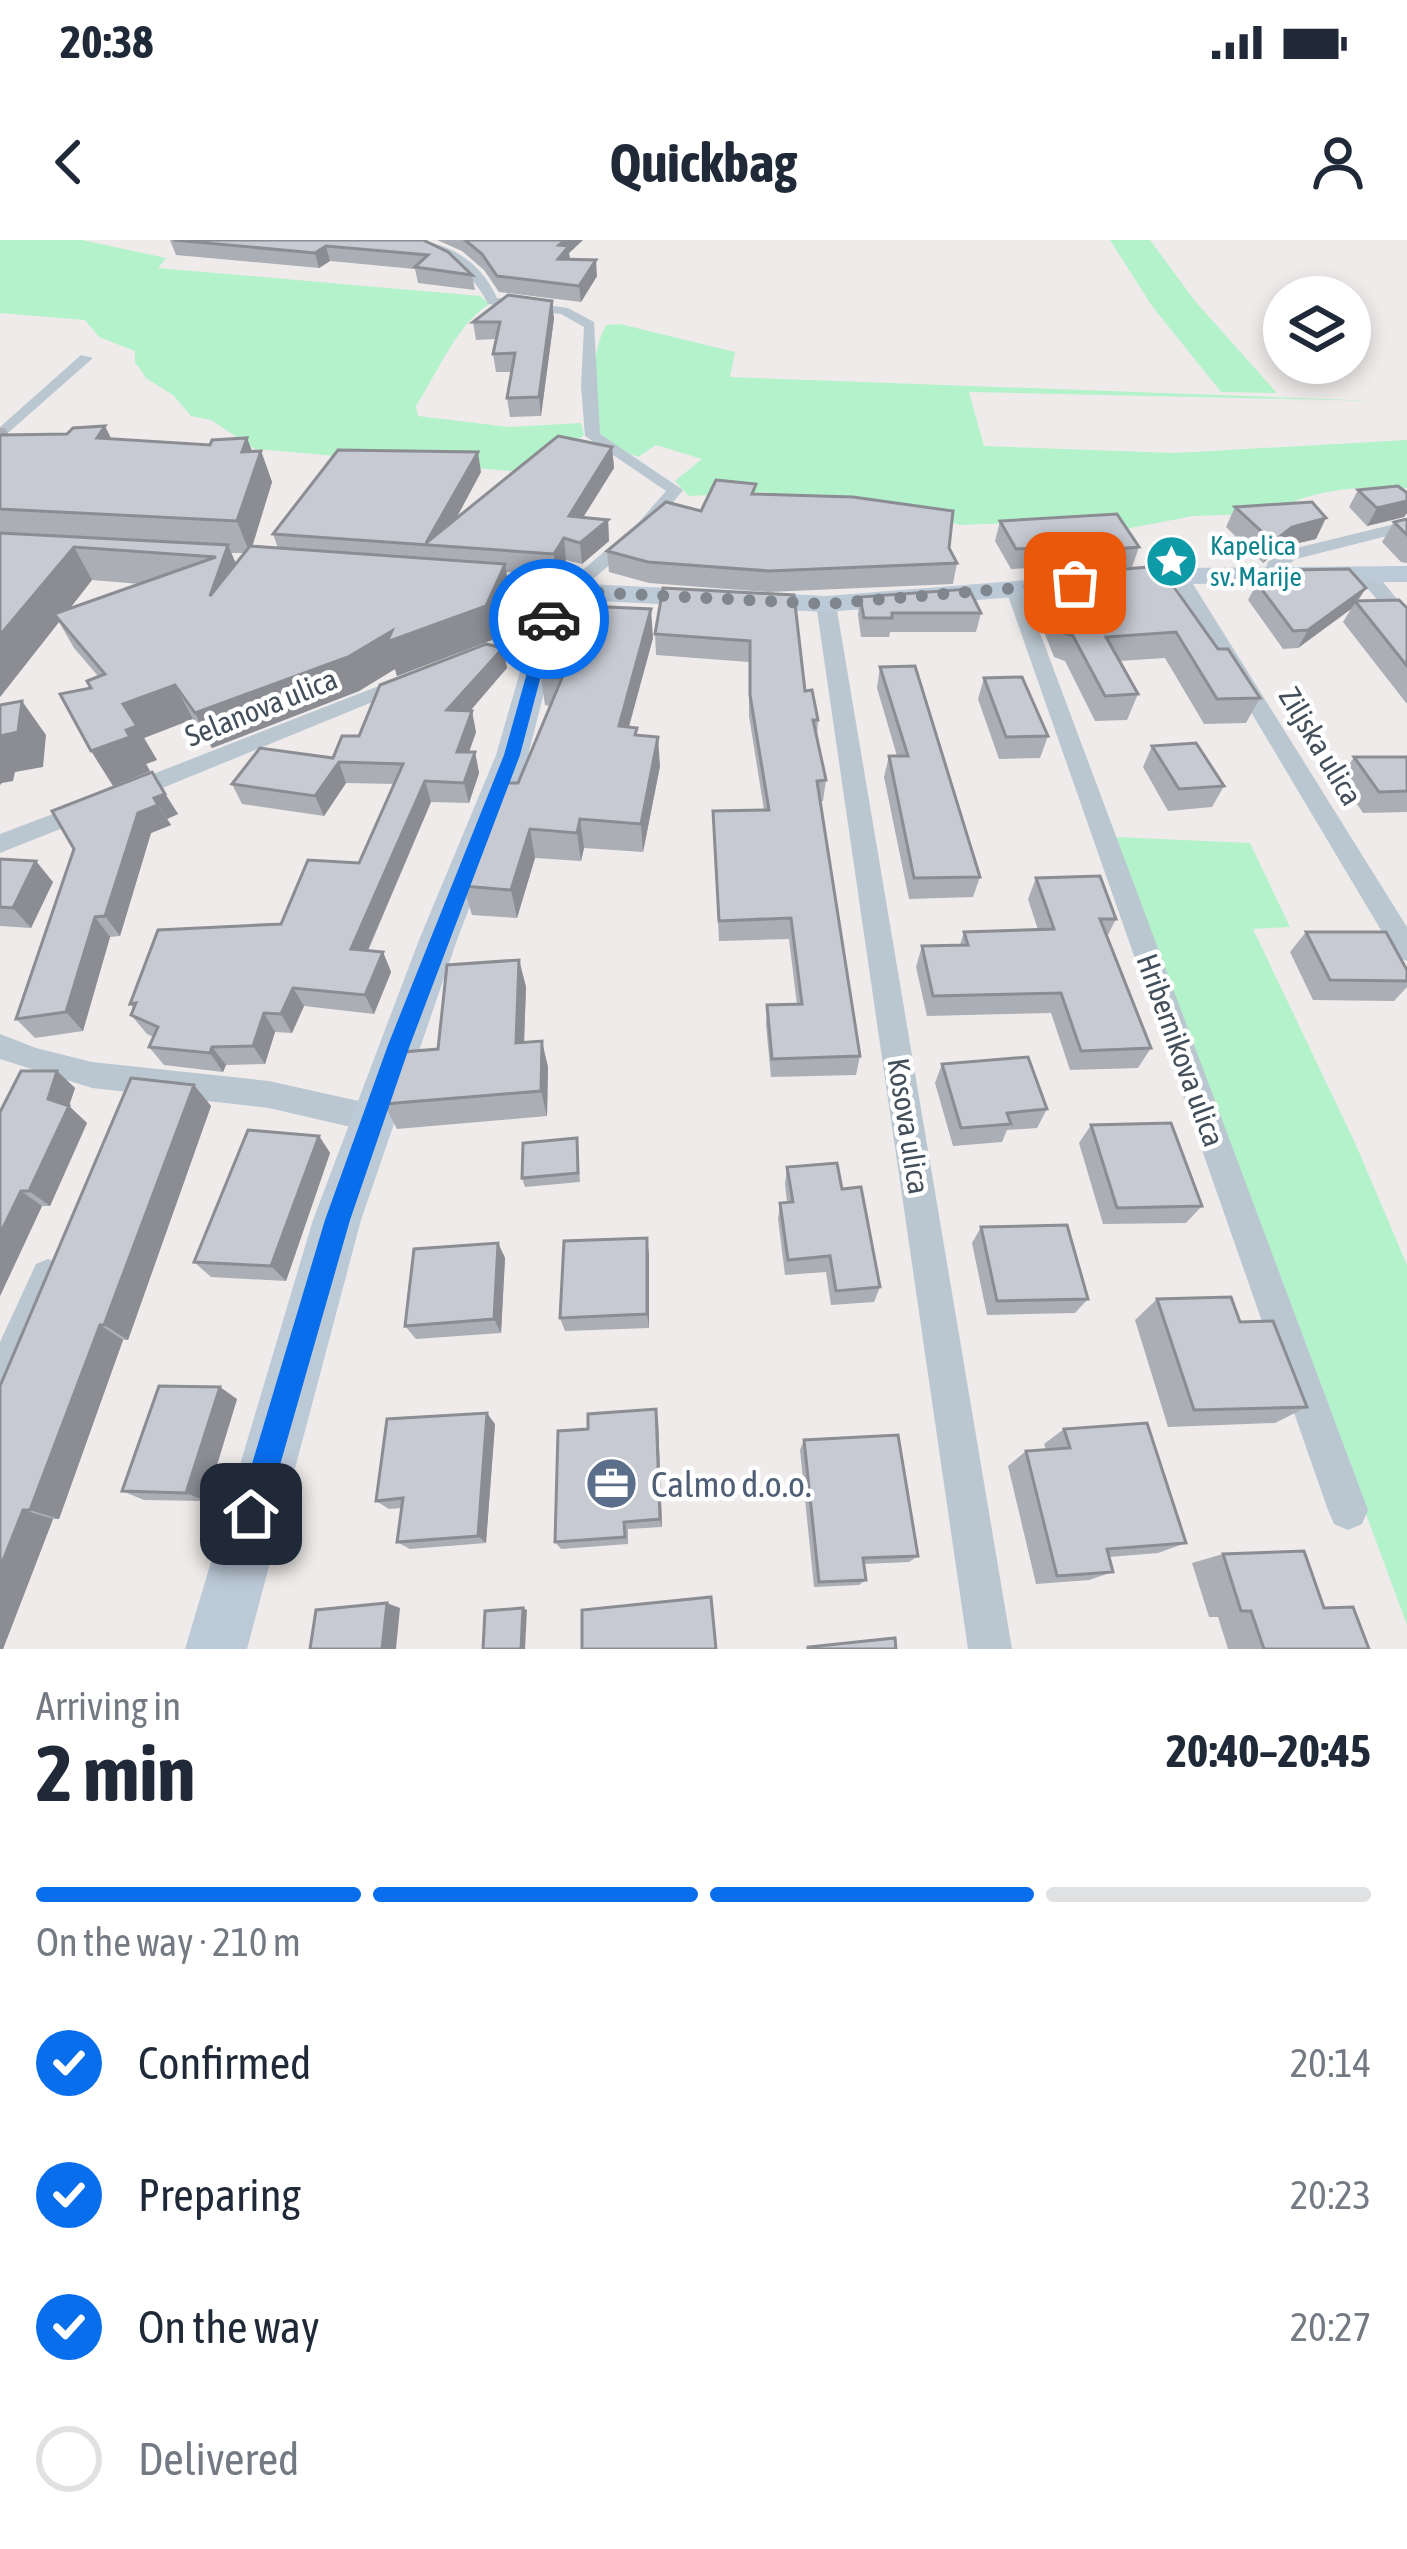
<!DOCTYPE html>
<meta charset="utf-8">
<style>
:root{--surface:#fff;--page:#f6f6f7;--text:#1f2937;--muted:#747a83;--line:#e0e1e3;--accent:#086eec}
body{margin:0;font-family:"Asap Condensed",sans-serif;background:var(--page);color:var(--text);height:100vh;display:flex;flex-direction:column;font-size:45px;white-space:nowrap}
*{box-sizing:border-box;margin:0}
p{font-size:39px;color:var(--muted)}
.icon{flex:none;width:66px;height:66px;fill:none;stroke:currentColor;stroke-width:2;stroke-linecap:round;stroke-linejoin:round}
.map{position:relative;height:1409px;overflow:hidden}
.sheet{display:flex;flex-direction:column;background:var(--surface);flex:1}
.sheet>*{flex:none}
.buttons{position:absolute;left:1263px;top:36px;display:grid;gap:24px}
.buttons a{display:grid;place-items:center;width:108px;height:108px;border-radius:50%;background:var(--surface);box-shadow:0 6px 18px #0003;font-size:60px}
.pin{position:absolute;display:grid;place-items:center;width:102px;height:102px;color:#fff;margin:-51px;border-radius:24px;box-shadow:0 6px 18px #0006}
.courier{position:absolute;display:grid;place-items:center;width:120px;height:120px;margin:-60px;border:9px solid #086eec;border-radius:50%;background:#fff;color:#222;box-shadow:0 3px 15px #0007}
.headline em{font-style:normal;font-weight:700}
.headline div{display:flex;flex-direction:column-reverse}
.headline{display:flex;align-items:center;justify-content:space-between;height:204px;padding:0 36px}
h1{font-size:78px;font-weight:700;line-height:90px}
.bar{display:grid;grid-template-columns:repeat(4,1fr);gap:18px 12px;align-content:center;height:144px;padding:0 36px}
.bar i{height:15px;border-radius:9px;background:var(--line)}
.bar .selected{background:var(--accent)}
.bar p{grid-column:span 4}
ol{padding:0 36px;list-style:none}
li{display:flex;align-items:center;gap:36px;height:132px}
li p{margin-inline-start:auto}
li .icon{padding:12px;border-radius:50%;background:var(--accent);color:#fff;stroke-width:4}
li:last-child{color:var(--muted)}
li i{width:66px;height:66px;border:6px solid var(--line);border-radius:50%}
.status{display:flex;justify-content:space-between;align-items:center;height:84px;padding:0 60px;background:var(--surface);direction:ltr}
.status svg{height:33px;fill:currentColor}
header{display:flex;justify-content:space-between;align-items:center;height:156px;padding:0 36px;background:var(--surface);font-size:54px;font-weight:700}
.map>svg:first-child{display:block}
.green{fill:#b4f2cb}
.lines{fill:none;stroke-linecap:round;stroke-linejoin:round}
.street{fill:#bbc7d0;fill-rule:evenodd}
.secondary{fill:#bcc9d7;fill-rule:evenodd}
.wall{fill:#abaeb5;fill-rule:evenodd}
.shaded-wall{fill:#8b8d93}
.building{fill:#c7cad2;stroke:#8b8d93;stroke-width:3}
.route{fill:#086eec}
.done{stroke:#7f868d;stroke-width:12;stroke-dasharray:0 21.6}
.labels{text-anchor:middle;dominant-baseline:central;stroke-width:9;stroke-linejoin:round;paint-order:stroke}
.far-culture-label{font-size:27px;fill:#0d838f;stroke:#fff;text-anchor:start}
.street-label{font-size:30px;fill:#434f5b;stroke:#fff}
.near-service-label{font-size:36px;fill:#4e5e75;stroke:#fff;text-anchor:start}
</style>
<div class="status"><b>20:38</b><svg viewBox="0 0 49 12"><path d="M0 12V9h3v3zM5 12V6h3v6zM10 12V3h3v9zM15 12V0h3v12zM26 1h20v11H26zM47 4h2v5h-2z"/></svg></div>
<header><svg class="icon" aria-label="back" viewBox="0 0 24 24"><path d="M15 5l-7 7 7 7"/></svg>Quickbag<svg class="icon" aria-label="person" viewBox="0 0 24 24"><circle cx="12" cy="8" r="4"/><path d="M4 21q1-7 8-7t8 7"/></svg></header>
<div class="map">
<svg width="1407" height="1409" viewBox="0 0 1407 1409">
<rect width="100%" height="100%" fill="#efebeb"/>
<g class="green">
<path d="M0,0H82L166,18L158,28L480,56L489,64C458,83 437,133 416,166L418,176L509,187L581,183L584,195L559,216L522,232L255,209L211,180L191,176L173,155L146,138L135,122V111L99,97L85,80L0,73Z"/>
<path d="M1110,0H1150L1195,61L1277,153L1221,152L1152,66Z"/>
<path d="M620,84L735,112L730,137L1379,161L969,152L984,206L1175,213L1407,200V248C1370,246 1330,248 1295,261L1296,270L1283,273L1193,276L1115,291L1039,282L960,285L929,275L767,271L769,252L689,256L675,241L702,219L656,205L638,217C623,211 607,205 598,190C588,172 593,100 607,85Z"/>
<path d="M1116,597L1250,603L1290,687L1253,689L1356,905L1407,1025V1385Z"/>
</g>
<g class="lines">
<g class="street">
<path d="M406,0C446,0 480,20 497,58L568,68L594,82L600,194L683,250L651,290L574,355L558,351L639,282L666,251L585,196L581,146L584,87L561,74L488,64C468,24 443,17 406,0Z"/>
<path d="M81,115L93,118L0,200V187Z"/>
<path d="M1407,281V291L1296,319L1283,328L1280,337L1264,333L1268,322L1284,311Z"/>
<path d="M1359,330H1373L1407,371V389L1400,387L1359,338Z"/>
<path d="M1172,332L1188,336L1407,687V721L1397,717L1170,336Z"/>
<path d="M1015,344L1024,350L1368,1270L1362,1284L1348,1290L1334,1284L1328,1270L1006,350Z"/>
<path d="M826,358L836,364L1012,1409H968L816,364Z"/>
<path d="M546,384L556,390L553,394L465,424L455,418Z"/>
<path d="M407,435L417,441L414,445L133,560L125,562L113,554L117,548Z"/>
<path d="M90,560L98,562L102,568L98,574L0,613V594Z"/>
<path d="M0,794L36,808L92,822L269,841L372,864L383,868L388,878L383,888L372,892L269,868L92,848L0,819Z"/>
<path d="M48,1019L60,1024L65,1036L13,1157L0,1163V1102L36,1024Z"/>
</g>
<path class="secondary" d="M1407,326V342L1179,344L826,372L575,360L563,380L528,515L457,700L361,980L247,1409H185L313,980L419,700L496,515L535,380L549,358L460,351L450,349L447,343L450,337L826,356L1179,328Z"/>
</g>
<g class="wall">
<path d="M170,0H423L472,35L475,50L418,43L415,29L330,21L319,28L176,15Z"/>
<path d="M437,0H583L569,13L570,20L597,36L581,62L499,52L484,30L462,11Z"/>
<path d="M554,78L541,176L510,177L507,158L512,132H496L493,114L497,99L476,100L473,82Z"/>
<path d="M105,186L111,199L210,205L247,198L252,211H261L272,242L252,306L278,308L273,294L481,232L456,279L612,207L614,228L583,277L608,280L609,301L582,324L566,320L556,336L506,332L511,358L492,400L397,436L395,429L359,451L212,508L193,479L144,498L157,520L146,524L150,531L113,546L91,448L98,436L74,408L59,382L0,457V188H5L9,195L67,194ZM231,313H244L236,324ZM92,340L140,344L70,368Z"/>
<path d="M1358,250L1407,253V273L1404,277L1367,286L1349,267Z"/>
<path d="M756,255L949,308L957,323L953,344L768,352L649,343L609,332L607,311L701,271Z"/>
<path d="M1235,267L1316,299L1281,307L1263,323L1226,287Z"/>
<path d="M1407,279V323L1401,322L1382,302L1394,282Z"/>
<path d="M1000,281L1139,307L1132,327L1055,335L1050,327L1011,329L995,301Z"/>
<path d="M1291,330L1366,348L1358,361L1407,368V464L1343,382L1351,369L1298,408L1283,409L1248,360L1257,343L1285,342Z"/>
<path d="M1079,333L1218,409L1260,458L1246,483L1204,484L1165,418L1119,421L1138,454L1127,480L1095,481L1065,421L1054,417L1041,384L1049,358L1071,357Z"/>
<path d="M794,355L805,451L818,480L817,497L826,540L823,561L820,562L860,816L856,835L771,837L766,785L767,765H797L789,699L719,701L713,571L764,570L749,476V422L656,415L655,394Z"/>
<path d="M860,357L981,373L976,392H890L889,397H861L858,375Z"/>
<path d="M653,398L629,487L637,488V495L660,526L643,612L584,608L581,621L535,618L517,678L472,675L463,646L518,543L550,466L545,465L541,437Z"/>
<path d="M503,408L507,428L469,471L476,492L469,512H475L479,533L469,563L431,562L368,711L383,712L391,732L374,774L304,766L292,793L275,792L265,824L226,825L223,832L164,825L149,807L153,797L147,794L131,775L134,769L130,764L281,684L359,623L394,544L346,543L324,576L242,564L232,544L333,518L359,496Z"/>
<path d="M880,427L980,637L973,657L909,659L884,537L889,516H897L877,448Z"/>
<path d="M984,438L1048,496L1040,518L999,519L978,459Z"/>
<path d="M1152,506L1224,546L1212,567L1168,571L1143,527Z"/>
<path d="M1354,517H1407V572L1363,573L1340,539Z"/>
<path d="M152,532L178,574L167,579L171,585L151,593L120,696L110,697L83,791L35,798L16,779Z"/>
<path d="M0,619L53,642L31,688L0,686Z"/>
<path d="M1036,638L1116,679L1107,697L1151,808L1138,828L1070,830L1051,773L927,776L916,727L922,706L960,705L964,692L1038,690L1028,659Z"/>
<path d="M1306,692L1407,730V747L1394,761L1313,760L1290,712Z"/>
<path d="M519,720L526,747L524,803L548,827L547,876L397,889L384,864L438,809Z"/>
<path d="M942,824L1047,869L1037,888L1007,890L1002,902L953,906L935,843Z"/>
<path d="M21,831H57L75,848L69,866L87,883L50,966H42L0,1056Z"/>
<path d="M194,845L211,866L128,1100H123L59,1279H53L3,1409H0V1146Z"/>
<path d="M1091,885L1202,966L1186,983L1103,984L1079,903Z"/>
<path d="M319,896L330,913L286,1041L211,1037L194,1022Z"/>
<path d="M577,898L580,942L525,947L522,938Z"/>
<path d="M787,927L842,949L880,1047L874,1062L831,1065L826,1032L785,1035L778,979L780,963L787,962L785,944Z"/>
<path d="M981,987L1088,1059L1075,1073L987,1075L972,1003Z"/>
<path d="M498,1003L505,1018L501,1093L416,1099L405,1086Z"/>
<path d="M649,1014V1088L565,1091L560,1078Z"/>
<path d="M1157,1059L1240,1082L1307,1167L1275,1183L1168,1187L1135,1080Z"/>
<path d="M237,1159L206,1261L144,1260L122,1251Z"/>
<path d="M658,1180L662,1287L628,1289V1304L561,1309L555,1302L588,1189Z"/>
<path d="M495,1184L486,1303L410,1309L397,1302L402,1268L389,1269L376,1261Z"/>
<path d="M1064,1189L1186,1303L1158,1313L1109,1317L1113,1332L1089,1340L1036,1344L1008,1226L1026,1211L1046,1210L1044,1204Z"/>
<path d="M804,1200L918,1316L909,1322L864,1324L866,1340L859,1345L814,1347L800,1210Z"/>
<path d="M1223,1314L1324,1368L1369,1409H1228L1218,1377H1209L1192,1323Z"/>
</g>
<g class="shaded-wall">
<path d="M565,0H583L569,13L570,21L558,19L559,5Z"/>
<path d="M326,6L330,21L319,28L315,13Z"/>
<path d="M596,20L597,36L581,62L579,46Z"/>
<path d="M552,61L554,78L541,176L539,157Z"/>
<path d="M105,186L120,217L97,198Z"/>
<path d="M247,198L257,224L261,211L272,242L250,314L237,281L242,212Z"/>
<path d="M612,207L614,228L571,297L569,276Z"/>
<path d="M478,212L481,232L441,306L426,303Z"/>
<path d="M1407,261V273L1404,277L1367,286L1377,268Z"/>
<path d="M1326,278L1316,299L1281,307L1263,323L1273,302L1292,287Z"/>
<path d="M608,280L609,301L582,324L580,303Z"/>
<path d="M564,298L566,320L556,336L554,314Z"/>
<path d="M228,305L242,338L210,356Z"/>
<path d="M74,307L92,340L60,381L54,374L59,382L0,457V395Z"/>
<path d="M505,324L511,358L492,400L397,436L395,429L359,451L212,508L195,473L392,391Z"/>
<path d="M1366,348L1351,369L1298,408L1308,390Z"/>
<path d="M651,369L653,398L621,515L619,486Z"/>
<path d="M503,408L507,428L453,491L447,470Z"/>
<path d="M175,445L193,479L144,498L157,520L146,524L150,531L113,546L91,511L126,490L123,464Z"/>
<path d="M22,461L46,495L43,527L15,532L13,541L2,543L0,545V496Z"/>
<path d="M472,471L476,492L462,532L457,512Z"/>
<path d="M658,497L660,526L643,612L641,584Z"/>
<path d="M475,512L479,533L469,563L464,543Z"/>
<path d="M339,522L346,543L324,576L315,556Z"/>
<path d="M425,541L431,562L360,728L351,709Z"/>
<path d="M165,554L178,574L167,579L154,558Z"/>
<path d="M158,565L171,585L151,593L120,696L105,676L138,573Z"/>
<path d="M580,579L584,608L581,621L577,593Z"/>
<path d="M530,589L535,618L517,678L511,650Z"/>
<path d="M36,621L53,642L31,688L13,668Z"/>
<path d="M95,677L110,697L83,791L66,772Z"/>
<path d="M383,712L391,732L374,774L365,755Z"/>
<path d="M519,720L526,747L523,829L516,803Z"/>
<path d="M293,748L304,766L292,793L281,774Z"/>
<path d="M264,773L275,792L265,824L253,806Z"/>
<path d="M542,801L548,827L547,876L541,851Z"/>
<path d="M212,807L226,825L223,832L210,813Z"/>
<path d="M57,831L75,848L69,866L87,883L50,966L29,951L48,859Z"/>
<path d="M194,845L211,866L128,1100L104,1085Z"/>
<path d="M319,896L330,913L286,1041L271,1026Z"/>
<path d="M21,951L42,966L0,1056V994Z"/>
<path d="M647,998L649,1014V1088L647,1074Z"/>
<path d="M498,1003L505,1018L501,1093L494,1079Z"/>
<path d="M100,1085L123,1100L59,1279L30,1270Z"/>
<path d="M220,1147L237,1159L206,1261L186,1253Z"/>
<path d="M656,1169L658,1180L662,1287L660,1279Z"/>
<path d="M487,1173L495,1184L486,1303L478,1296Z"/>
<path d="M23,1270L53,1279L3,1409H0V1328Z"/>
<path d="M387,1363L400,1368L396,1409H382Z"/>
<path d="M523,1368L527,1370L525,1409H521Z"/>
</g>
<g class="building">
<path d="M174,0H423L448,12L472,35L415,27L428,15L326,6L315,13Z"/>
<path d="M465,0H565L559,5L569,6L558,19L596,20L579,46L497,36L482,14Z"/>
<path d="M508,55L552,61L539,157L507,158L515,113L493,114L500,82H473Z"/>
<path d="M105,186L97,198L210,205L212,200L247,198L242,212L261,211L237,281L0,269V195L67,194L73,188Z"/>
<path d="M558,196L612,207L569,276L608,280L580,303L564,298L554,314L273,294L338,210L478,212L426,303Z"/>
<path d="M716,240L756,244L752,254L853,257L953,271L949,308L957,323L769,331L648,322L607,311L666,262L701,271Z"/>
<path d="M1398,246L1407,253V261L1377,268L1358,250Z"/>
<path d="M1312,262L1326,278L1292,287L1273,302L1235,267Z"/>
<path d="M1117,274L1139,307L1061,314L1057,307L1016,309L1000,281Z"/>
<path d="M1407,279V295L1394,282Z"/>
<path d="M0,293L228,305L210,356L250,306L505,324L486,366L387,402L392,391L348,417L195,473L175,445L123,464L137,486L126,490L130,497L91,511L60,454L91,448L87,441L105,434L54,374L216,317L74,307L0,395Z"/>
<path d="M1159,326L1218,409H1228L1260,458L1217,459L1176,392L1106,397L1138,454L1105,456L1073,396L1062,392L1049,358L1094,356L1079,333Z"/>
<path d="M1349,329L1366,348L1308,390L1293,391L1257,343L1302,341L1291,330Z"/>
<path d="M663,348L794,355L805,451L812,450L818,480H813L826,540L817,541L860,816L772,819L767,765L802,764L791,678L719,681L713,571L769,570L750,455V401L655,394Z"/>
<path d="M969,349L981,373H892V378H864L860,357Z"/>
<path d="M1399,360L1407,368V426L1355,361Z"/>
<path d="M564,365L651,369L619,486L637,488L635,495L658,497L641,584L580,579L577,593L530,589L511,650L463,646L505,543H518L562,438L541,437Z"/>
<path d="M486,404L503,408L447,470L472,471L457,512H475L464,543L425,541L351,709L383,712L365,755L293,748L281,774L264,773L253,806L212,807L210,813L149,807L158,787L131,775L136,763L130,764L158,690L281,684L308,620L359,623L403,524L339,522L315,556L232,544L260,508L333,518L342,496H359L380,445Z"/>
<path d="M915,426L980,637L914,638L889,516H908L880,427Z"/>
<path d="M1022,437L1048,496L1006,497L984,438Z"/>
<path d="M22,461L18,492L0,496V465Z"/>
<path d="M1196,503L1224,546L1179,549L1152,506Z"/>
<path d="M1354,517H1407V551L1379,552Z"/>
<path d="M152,532L165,554L154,558L158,565L138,573L105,676L95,677L66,772L16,779L74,609L52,571Z"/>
<path d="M0,619L36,621L13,668L0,667Z"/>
<path d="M1100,636L1116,679H1100L1151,808L1081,811L1061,753L933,756L922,706L968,705L964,692L1054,689L1036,638Z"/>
<path d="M1306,692H1386L1407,730V741L1330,740Z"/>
<path d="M519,720L516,803L542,801L541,851L384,864L403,812L438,809L447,725Z"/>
<path d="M1028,817L1047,869L1007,873L1011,884L961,888L942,824Z"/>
<path d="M21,831H57L48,859L69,866L29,951H21L0,994V872Z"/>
<path d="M131,838L194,845L104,1085H100L30,1270H23L0,1328V1146Z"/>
<path d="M1171,883L1202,966L1117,968L1091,885Z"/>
<path d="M248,890L319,896L271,1026L194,1022Z"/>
<path d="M577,898L578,933L522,938L523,903Z"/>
<path d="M837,923L842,949L861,947L880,1047L836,1051L830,1016L788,1020L780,963L793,962L787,927Z"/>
<path d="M1067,985L1088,1059L997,1061L981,987Z"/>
<path d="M647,998V1074L560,1078L564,1001Z"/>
<path d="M498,1003L494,1079L405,1086L414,1009Z"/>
<path d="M1231,1057L1240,1082L1273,1081L1307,1167L1194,1170L1157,1059Z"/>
<path d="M159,1146L220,1147L186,1253L122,1251Z"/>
<path d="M656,1169L660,1279L624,1282L625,1297L555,1302L558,1191L588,1189V1174Z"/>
<path d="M487,1173L478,1296L397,1302L403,1258L376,1261L387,1179Z"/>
<path d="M1147,1183L1186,1303L1107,1309L1113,1332L1057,1336L1026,1211L1070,1208L1064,1189Z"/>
<path d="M898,1195L918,1316L863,1318L866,1340L819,1342L804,1200Z"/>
<path d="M1304,1311L1324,1368L1353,1367L1369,1409H1264L1251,1371H1241L1223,1314Z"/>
<path d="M711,1357L716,1409H582V1370Z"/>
<path d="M387,1363L382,1409H310L316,1370Z"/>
<path d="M523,1368L521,1409H483L485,1371Z"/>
<path d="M895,1398L896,1409H808V1407Z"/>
</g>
<path class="route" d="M549,375L556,379L520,515L410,805L350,980L266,1274L262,1284L251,1289L241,1284L237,1274L325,980L388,805L504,515L542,379Z"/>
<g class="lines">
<path class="done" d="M549,379L567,351L826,364L1075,343"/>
</g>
<defs>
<symbol id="sight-disc" viewBox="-11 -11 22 22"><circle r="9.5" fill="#0f9aa8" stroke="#fff"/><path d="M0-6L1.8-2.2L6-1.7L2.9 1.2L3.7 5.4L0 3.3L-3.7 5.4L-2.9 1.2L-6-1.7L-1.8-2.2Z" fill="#fff"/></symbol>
<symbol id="office-disc" viewBox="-11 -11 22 22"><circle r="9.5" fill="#5c6f8a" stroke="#fff"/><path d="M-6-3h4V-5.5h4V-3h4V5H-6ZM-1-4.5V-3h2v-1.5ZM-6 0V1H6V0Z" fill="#fff"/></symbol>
</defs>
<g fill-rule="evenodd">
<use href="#sight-disc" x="1142" y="292" width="59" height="59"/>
<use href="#office-disc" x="582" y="1214" width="59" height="59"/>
</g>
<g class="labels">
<g class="far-culture-label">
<text x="1210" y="305">Kapelica<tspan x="1210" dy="31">sv. Marije</tspan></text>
</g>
<g class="street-label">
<text transform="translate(261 467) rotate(-22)">Selanova ulica</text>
<text transform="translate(1321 506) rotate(59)">Ziljska ulica</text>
<text transform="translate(1181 810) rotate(70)">Hribernikova ulica</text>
<text transform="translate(909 886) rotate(81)">Kosova ulica</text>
</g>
<g class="near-service-label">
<text x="651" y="1244">Calmo d.o.o.</text>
</g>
</g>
</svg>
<div class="buttons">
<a><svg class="icon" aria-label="layers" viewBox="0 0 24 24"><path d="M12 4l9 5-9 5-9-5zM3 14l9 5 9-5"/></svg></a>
</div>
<div class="pin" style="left:1075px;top:343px;background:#ea580c"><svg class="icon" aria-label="bag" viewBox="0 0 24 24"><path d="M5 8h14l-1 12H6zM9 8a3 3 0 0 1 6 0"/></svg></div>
<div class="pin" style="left:251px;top:1274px;background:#1f2937"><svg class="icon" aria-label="home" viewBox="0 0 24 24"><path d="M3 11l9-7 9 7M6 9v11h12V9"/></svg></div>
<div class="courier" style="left:549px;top:379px"><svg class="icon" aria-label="car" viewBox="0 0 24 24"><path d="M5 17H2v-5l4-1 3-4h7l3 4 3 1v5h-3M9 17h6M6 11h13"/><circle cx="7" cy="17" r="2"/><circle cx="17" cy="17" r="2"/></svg></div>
</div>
<section class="sheet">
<div class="headline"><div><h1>2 min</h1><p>Arriving in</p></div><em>20:40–20:45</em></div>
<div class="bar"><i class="selected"></i><i class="selected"></i><i class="selected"></i><i></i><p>On the way · 210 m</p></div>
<ol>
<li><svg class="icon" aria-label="check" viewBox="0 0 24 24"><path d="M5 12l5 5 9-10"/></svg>Confirmed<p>20:14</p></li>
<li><svg class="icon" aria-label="check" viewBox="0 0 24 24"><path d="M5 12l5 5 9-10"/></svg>Preparing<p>20:23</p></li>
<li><svg class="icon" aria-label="check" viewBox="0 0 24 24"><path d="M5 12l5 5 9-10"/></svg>On the way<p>20:27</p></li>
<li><i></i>Delivered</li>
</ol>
</section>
